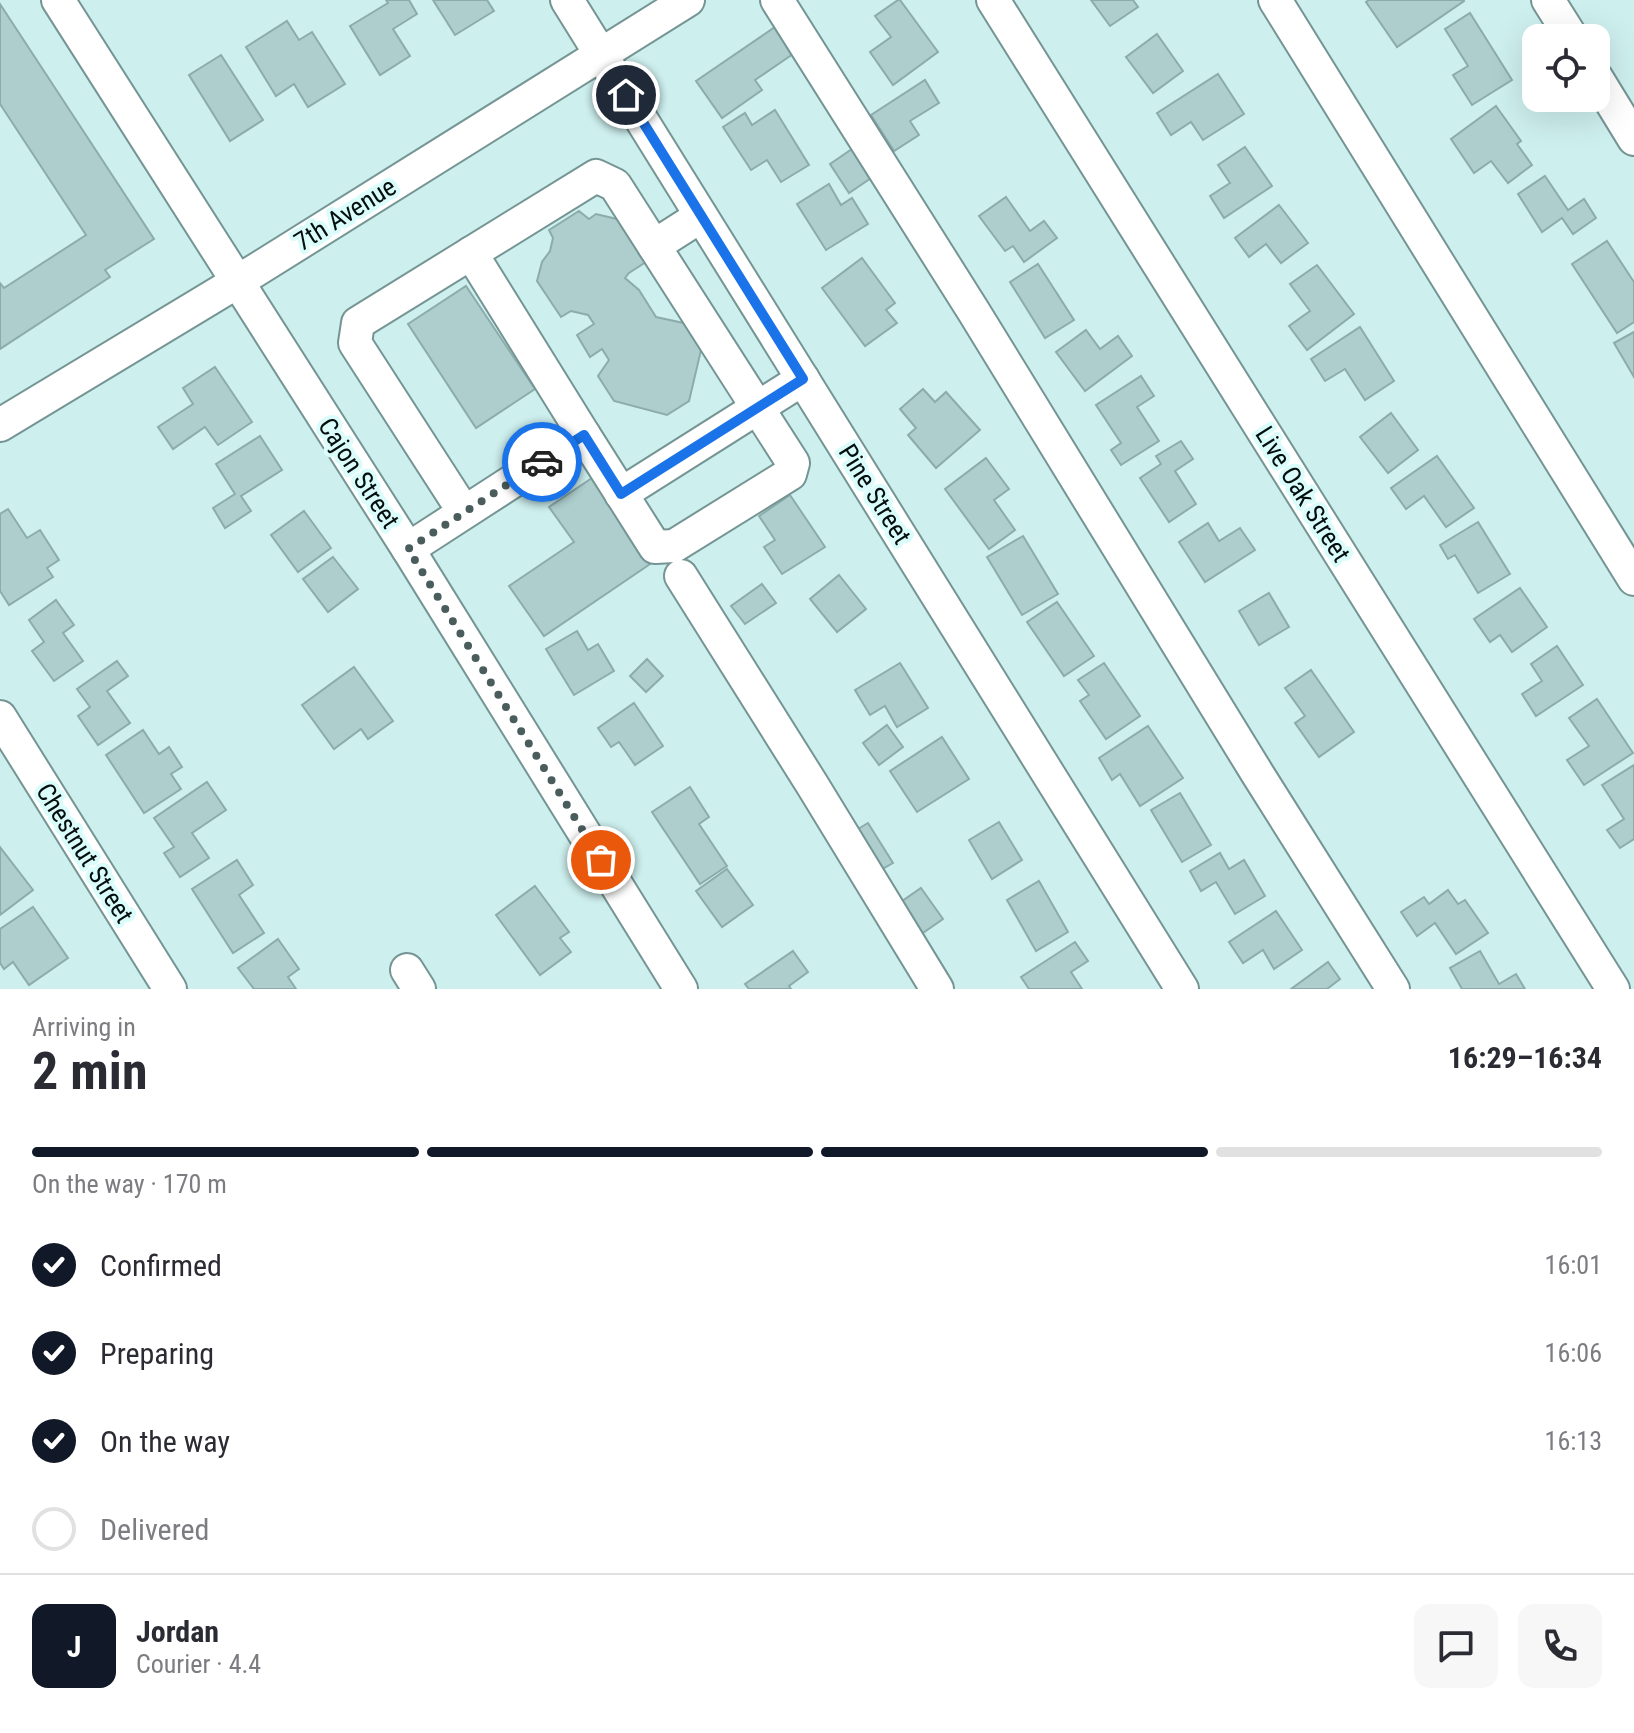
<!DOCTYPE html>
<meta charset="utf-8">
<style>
:root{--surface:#fff;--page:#f7f7f7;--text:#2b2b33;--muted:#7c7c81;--line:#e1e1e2;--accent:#111827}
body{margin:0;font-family:"Roboto Condensed",sans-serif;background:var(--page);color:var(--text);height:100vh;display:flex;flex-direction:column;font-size:30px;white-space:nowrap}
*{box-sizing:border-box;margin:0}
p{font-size:26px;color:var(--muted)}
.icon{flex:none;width:44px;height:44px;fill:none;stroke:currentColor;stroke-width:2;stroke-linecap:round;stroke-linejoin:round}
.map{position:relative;height:989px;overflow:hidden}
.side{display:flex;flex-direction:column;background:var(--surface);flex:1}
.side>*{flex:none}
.controls{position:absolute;left:1522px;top:24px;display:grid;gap:16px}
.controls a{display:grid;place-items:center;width:88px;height:88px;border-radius:16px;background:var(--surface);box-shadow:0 8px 32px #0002;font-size:40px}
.pin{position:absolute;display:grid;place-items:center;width:68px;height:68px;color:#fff;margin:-34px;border:4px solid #fff;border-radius:50%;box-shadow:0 2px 8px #0007}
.courier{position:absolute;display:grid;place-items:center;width:80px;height:80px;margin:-40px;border:6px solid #1a73e8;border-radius:50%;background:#fff;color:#222;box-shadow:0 2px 10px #0007}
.summary em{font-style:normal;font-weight:700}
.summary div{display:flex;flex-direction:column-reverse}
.summary{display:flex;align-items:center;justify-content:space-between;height:136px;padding:0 32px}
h1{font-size:52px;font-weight:700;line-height:60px}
.bar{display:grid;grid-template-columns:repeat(4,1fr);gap:12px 8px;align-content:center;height:96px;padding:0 32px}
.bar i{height:10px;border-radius:6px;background:var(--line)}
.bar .current{background:var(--accent)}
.bar p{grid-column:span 4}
.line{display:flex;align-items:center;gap:20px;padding:0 32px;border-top:2px solid var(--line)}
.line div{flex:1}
.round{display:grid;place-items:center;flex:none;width:84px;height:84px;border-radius:16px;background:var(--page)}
ol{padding:0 32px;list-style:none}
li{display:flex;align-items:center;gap:24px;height:88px}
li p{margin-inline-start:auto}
li .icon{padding:8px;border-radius:50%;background:var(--accent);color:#fff;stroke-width:4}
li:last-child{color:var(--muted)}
li i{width:44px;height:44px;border:4px solid var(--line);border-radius:50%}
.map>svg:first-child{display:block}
.building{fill:#adcecd;stroke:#8cacab;stroke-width:2}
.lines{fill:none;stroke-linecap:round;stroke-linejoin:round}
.minor-casing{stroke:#759594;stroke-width:36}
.minor{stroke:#fff;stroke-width:32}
.done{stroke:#4a5d5c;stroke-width:8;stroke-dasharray:0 14.4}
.route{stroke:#1a73e8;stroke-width:10}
.labels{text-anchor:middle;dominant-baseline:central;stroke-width:8;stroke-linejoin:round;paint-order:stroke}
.street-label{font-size:26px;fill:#040e0e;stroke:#dafdfb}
</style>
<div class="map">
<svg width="1634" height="989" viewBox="0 0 1634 989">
<rect width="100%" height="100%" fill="#cdefee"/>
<g class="building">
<path d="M386,0H409L417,14L393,29L410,56L380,75L350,26L388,3Z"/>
<path d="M433,0H487L494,11L455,35Z"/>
<path d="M898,0H900L938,52L893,85L870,52L891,37L875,16Z"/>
<path d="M1091,0H1133L1138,7L1110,26Z"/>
<path d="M1369,0H1463L1464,1L1397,47L1366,2Z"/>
<path d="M0,4L154,239L105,270L110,277L0,349V283L4,288L86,235L0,104Z"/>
<path d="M1470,13L1512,80L1472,105L1453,75L1468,66L1445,29Z"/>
<path d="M287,21L299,40L312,32L345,84L308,107L294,84L276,96L246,47Z"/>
<path d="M775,27L793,54L755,80L762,90L722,118L696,81Z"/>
<path d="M1157,34L1183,71L1153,93L1126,57Z"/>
<path d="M221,55L263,120L230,141L189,75Z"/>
<path d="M1218,74L1244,114L1203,140L1191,122L1171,135L1157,113Z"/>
<path d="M925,80L939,103L910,121L919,135L894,151L871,115Z"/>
<path d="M1496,106L1521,141L1517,144L1532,165L1508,183L1491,161L1474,173L1451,139Z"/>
<path d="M775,110L809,165L781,182L767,160L751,170L723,127L745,113L752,125Z"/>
<path d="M855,147L874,176L849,193L830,164Z"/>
<path d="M1245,147L1272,186L1224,218L1210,196L1230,183L1218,165Z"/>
<path d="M1545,176L1568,210L1584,199L1596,218L1573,234L1562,218L1542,232L1518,194Z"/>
<path d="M829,184L841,205L852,198L868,224L826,250L797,204Z"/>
<path d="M1006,197L1030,231L1044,221L1057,238L1024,262L1013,246L1005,251L979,216Z"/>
<path d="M1279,205L1308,243L1281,263L1266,244L1249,257L1235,238Z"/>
<path d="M579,211L589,219L596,214L621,220L649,260L629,273L625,278L639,290L656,317L688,324L702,346L689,401L667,415L614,401L598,376L609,360L602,349L590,357L577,335L594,324L588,315L571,311L561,317L537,281L542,262L550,251L553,238L549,230Z"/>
<path d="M1607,241L1634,282V322L1617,333L1572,264Z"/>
<path d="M862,258L895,303L886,310L897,323L865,346L822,288Z"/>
<path d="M1038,264L1074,320L1045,338L1010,282Z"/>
<path d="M1317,265L1354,314L1307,350L1289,326L1310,311L1290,284Z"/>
<path d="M466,286L535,389L476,428L408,324Z"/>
<path d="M1360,327L1394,381L1365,400L1345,369L1325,381L1311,359Z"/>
<path d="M1086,330L1100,349L1118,336L1132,356L1085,391L1056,352Z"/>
<path d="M1634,332V377L1614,343Z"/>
<path d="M215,367L252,422L218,445L205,427L173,449L158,427L193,404L183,388Z"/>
<path d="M1141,376L1154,396L1137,407L1159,441L1121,465L1111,450L1121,443L1096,405Z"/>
<path d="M923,389L935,402L946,392L980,430L936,468L908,435L916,428L900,409Z"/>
<path d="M1391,413L1418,450L1388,473L1360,437Z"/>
<path d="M260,436L282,470L241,496L251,511L225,528L213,508L235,494L216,464Z"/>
<path d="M1181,441L1193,459L1175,471L1196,504L1169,522L1140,478L1161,464L1156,456Z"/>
<path d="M1437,456L1474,508L1446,527L1424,496L1406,509L1391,488Z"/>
<path d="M986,458L1009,489L994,500L1015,530L989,549L945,489Z"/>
<path d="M598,474L656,560L544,636L509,586L574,542L549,507Z"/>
<path d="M790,495L825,547L782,574L764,547L775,540L759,516Z"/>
<path d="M8,509L27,538L40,530L59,560L47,568L53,577L9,605L0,591V514Z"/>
<path d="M304,511L331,548L298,572L271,535Z"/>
<path d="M1478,522L1510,574L1478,593L1455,555L1448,559L1440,545Z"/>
<path d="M1208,523L1219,541L1240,528L1255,550L1205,582L1179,542Z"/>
<path d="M1023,536L1058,594L1022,615L987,557Z"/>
<path d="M333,557L358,589L328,612L303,579Z"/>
<path d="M839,575L866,609L837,632L810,599Z"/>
<path d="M762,584L776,603L745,624L731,606Z"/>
<path d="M1520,588L1547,627L1512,652L1500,635L1490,642L1474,619Z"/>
<path d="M1269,593L1289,627L1259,645L1239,611Z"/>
<path d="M56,600L74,625L63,633L83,661L54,681L32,651L44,642L29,620Z"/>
<path d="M1057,602L1094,656L1064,676L1027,622Z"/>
<path d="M577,631L588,650L598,644L614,671L574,695L546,649Z"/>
<path d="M1557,646L1583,685L1536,716L1522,694L1542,681L1531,664Z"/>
<path d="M647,659L663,676L646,692L630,676Z"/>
<path d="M117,661L128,676L107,691L130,723L98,745L78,716L90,707L77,689Z"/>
<path d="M900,663L928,708L897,727L885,706L870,715L855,690Z"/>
<path d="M1104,663L1140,716L1106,739L1080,701L1089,695L1078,680Z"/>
<path d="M354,667L393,721L368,739L361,729L334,749L302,705Z"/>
<path d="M1311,670L1354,732L1319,757L1295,723L1305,716L1285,688Z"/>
<path d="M1597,699L1633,753L1584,785L1567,760L1589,746L1569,718Z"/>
<path d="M634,703L663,746L635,765L619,742L611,747L598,728Z"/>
<path d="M887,725L903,747L879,765L863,743Z"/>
<path d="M1148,726L1183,778L1140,806L1120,774L1112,780L1099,758Z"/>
<path d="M143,730L159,754L169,747L182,767L171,774L181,789L144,813L106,755Z"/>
<path d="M942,737L969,779L917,812L890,771Z"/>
<path d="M1634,765V839L1620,848L1607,830L1624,819L1602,785Z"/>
<path d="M207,782L226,810L192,833L209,858L180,877L164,853L174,847L154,818Z"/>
<path d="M690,787L709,817L699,824L727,866L700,884L652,812Z"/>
<path d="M1180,793L1211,845L1182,862L1151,810Z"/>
<path d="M999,822L1022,860L992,879L969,840Z"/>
<path d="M868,823L893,863L872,875L848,835Z"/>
<path d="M0,847L33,890L0,915Z"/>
<path d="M1220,853L1229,869L1244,860L1265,896L1235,914L1216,882L1201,891L1190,871Z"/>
<path d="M237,860L253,885L239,895L264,933L233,953L192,889Z"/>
<path d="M727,869L753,905L722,927L696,891Z"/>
<path d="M1039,881L1068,932L1036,951L1007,900Z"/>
<path d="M535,886L569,932L560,938L571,952L540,975L496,915Z"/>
<path d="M921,888L943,919L917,937L895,906Z"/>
<path d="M1448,890L1458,904L1465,900L1488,933L1456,954L1435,923L1417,936L1401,912L1424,897L1429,904Z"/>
<path d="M33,907L68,958L29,985L13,962L4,969L0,963V929Z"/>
<path d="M1276,911L1302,950L1274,969L1263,950L1243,963L1229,942Z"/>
<path d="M278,939L299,969L288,977L296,989H254L238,968Z"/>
<path d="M1075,942L1088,961L1071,972L1082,989H1029L1021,977Z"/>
<path d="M793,951L808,972L789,986L791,989H749L745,984Z"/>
<path d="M1480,951L1499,984L1516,974L1525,989H1462L1450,968Z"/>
<path d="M1328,962L1340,979L1327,989H1291Z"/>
</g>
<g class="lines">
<defs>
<g id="minor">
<path d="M58,0L408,549L681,989"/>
<path d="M567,0L1182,989"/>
<path d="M777,0L974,312L1257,773L1393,989"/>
<path d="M993,0L1613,989"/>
<path d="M1275,0L1634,579"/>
<path d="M1548,0L1572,38"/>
<path d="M1596,77L1634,139"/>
<path d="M654,246L701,216"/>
<path d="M471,253L584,435"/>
<path d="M0,425L237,282L688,0"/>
<path d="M621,494L803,379"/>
<path d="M408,549L584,435L655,547L674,546L790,474L793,463L615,185L596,176L358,323L355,343L464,512"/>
<path d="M681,576L813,786L937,989"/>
<path d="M0,717L170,989"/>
<path d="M407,970L419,989"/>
</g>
</defs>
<use href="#minor" class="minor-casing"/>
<use href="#minor" class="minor"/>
</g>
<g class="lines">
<path class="done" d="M542,462L408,549L601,860"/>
<path class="route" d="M542,462L584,435L621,494L803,379L626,95"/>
</g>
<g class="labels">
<g class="street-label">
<text transform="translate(345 214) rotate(-32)">7th Avenue</text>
<text transform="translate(359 473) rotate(57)">Cajon Street</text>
<text transform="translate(875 494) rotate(58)">Pine Street</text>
<text transform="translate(1303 494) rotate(58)">Live Oak Street</text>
<text transform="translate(85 853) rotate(58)">Chestnut Street</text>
</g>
</g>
</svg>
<div class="controls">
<a><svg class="icon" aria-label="locate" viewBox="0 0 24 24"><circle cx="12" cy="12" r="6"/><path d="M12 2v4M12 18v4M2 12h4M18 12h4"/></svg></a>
</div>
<div class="pin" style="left:601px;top:860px;background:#ea580c"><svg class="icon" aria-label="bag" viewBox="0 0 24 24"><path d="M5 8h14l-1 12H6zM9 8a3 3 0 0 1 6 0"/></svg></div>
<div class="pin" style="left:626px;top:95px;background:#1f2937"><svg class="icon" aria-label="home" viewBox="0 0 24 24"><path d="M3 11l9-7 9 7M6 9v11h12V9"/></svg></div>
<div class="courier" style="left:542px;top:462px"><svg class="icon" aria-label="car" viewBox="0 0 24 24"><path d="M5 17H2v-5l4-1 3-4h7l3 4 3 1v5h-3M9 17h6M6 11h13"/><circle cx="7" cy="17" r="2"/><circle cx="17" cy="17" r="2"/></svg></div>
</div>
<section class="side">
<div class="summary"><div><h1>2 min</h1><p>Arriving in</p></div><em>16:29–16:34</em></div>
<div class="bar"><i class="current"></i><i class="current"></i><i class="current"></i><i></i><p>On the way · 170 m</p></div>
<ol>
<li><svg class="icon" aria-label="check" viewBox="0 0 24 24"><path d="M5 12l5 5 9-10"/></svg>Confirmed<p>16:01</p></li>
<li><svg class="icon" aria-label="check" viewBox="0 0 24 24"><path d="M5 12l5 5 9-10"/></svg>Preparing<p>16:06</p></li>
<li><svg class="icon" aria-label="check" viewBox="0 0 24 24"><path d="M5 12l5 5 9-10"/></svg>On the way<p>16:13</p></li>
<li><i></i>Delivered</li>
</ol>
<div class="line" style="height:144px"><b class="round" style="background:var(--accent);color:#fff">J</b><div><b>Jordan</b><p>Courier · 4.4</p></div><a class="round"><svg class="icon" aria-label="chat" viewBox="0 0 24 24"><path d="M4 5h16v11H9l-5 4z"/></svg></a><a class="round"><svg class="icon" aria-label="phone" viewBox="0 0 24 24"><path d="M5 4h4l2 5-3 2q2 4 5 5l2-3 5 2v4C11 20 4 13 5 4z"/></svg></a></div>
</section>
